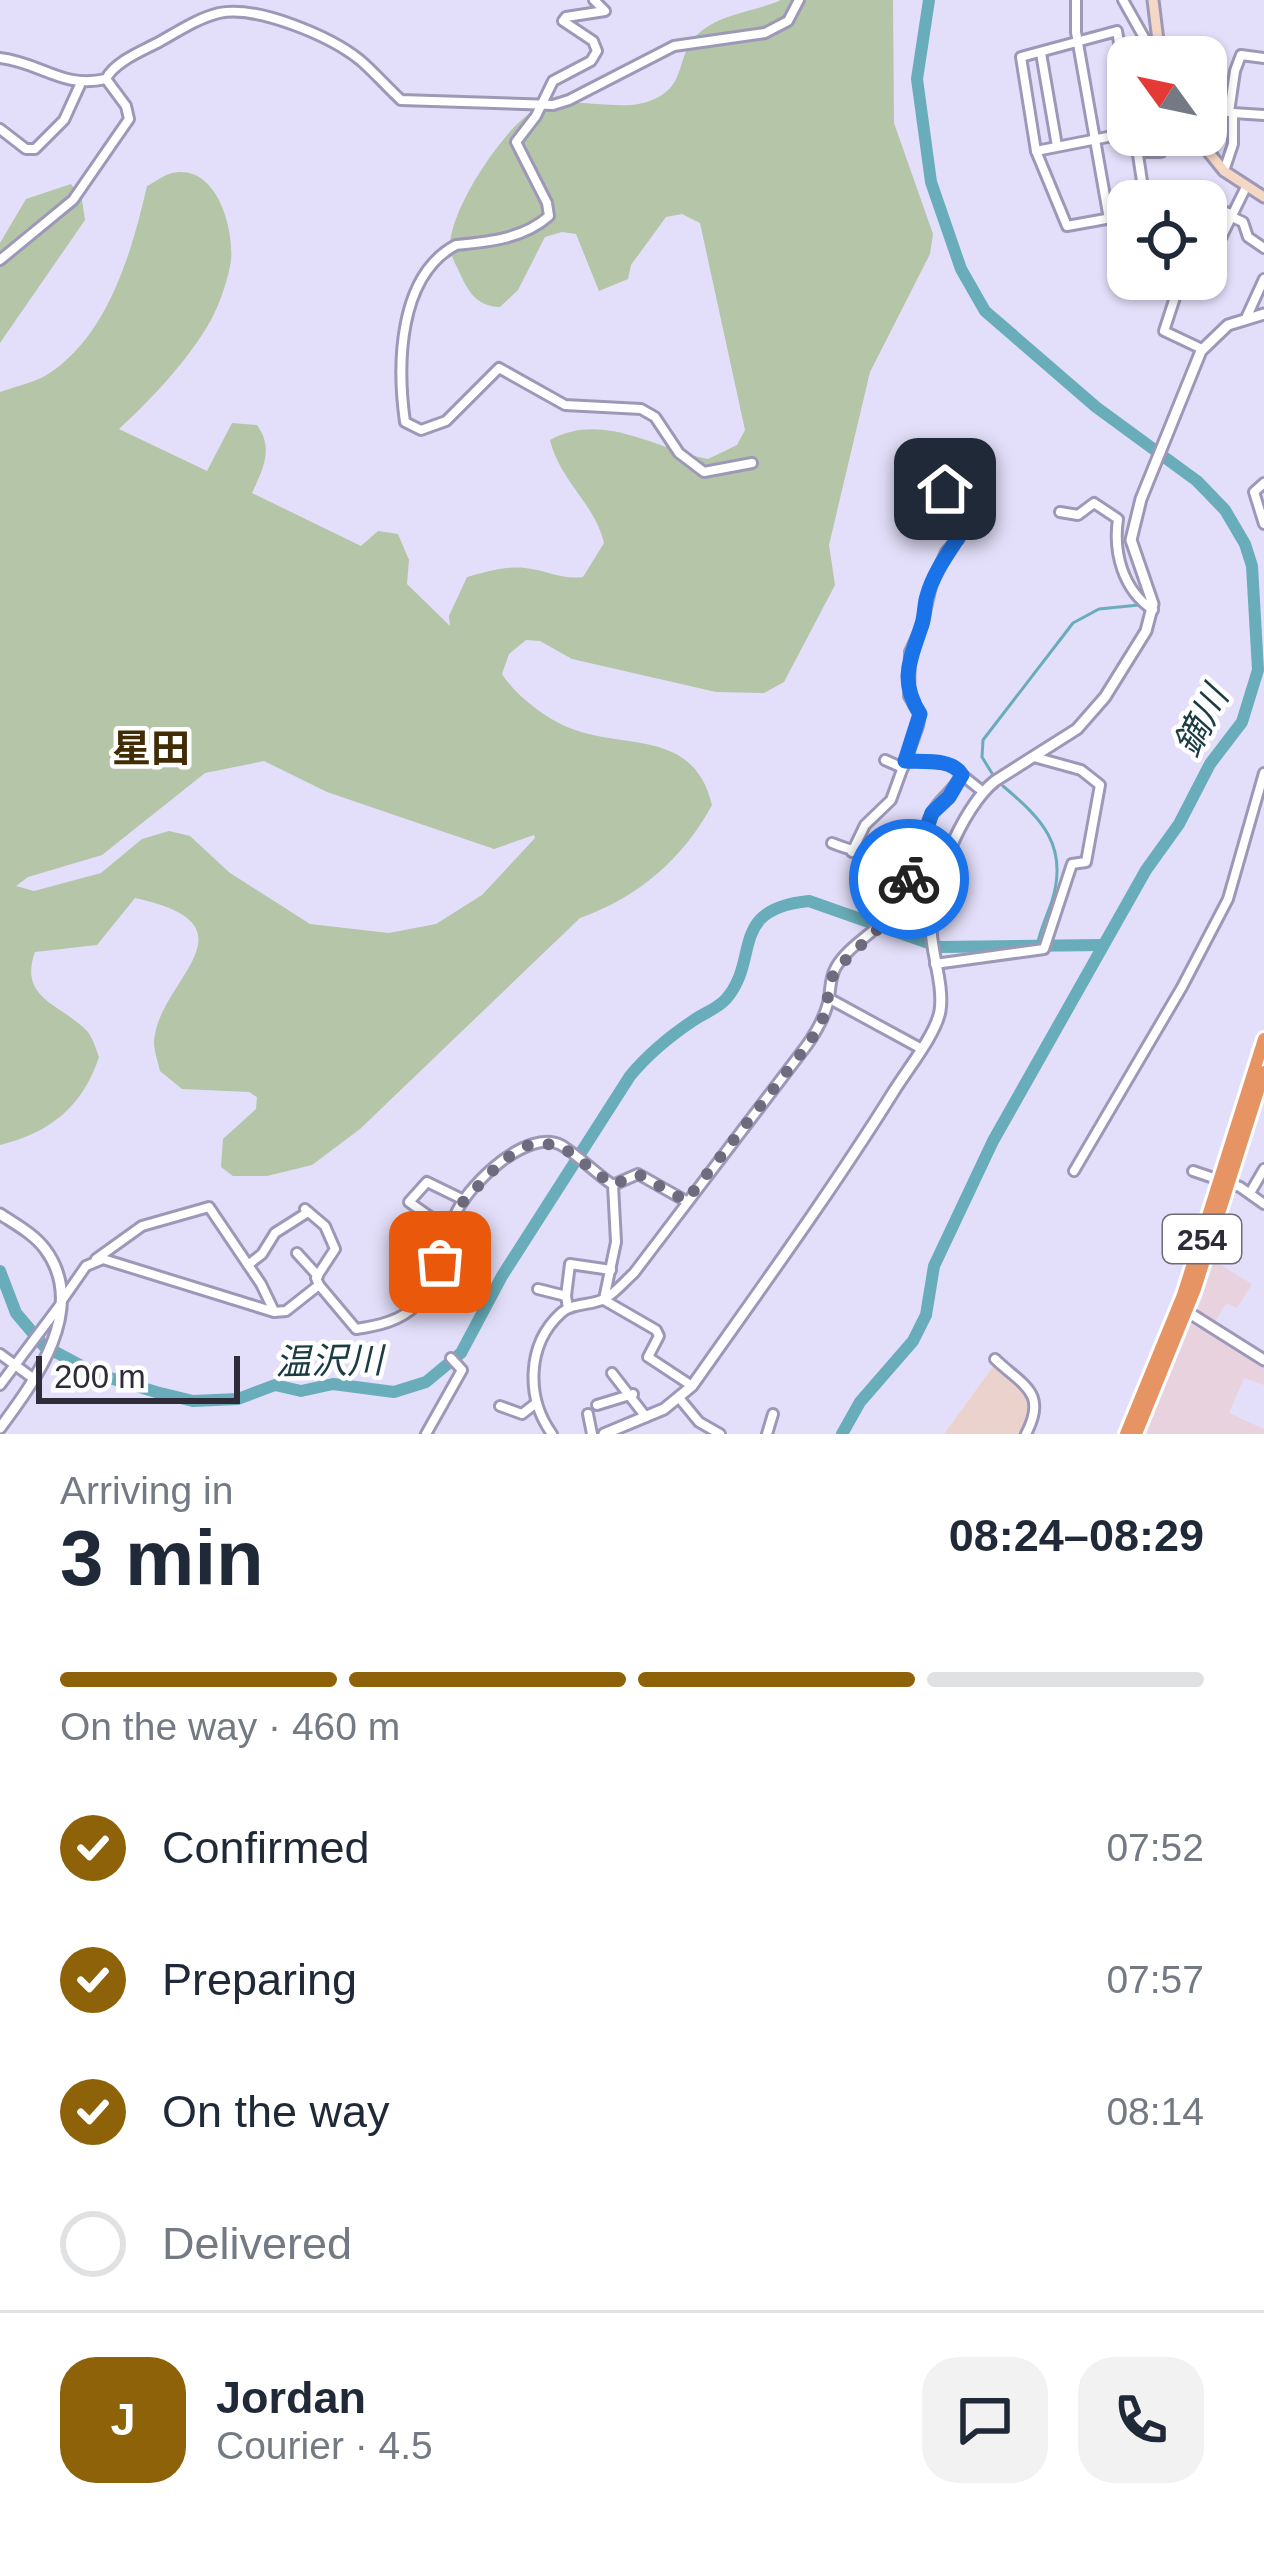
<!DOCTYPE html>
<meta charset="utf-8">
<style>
:root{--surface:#fff;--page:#f2f2f3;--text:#1f2937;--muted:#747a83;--line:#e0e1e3;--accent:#8e6209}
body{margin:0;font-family:Arial,"Noto Sans JP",sans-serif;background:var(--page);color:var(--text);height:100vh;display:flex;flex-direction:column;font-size:45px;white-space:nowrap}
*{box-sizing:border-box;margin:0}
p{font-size:39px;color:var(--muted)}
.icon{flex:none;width:66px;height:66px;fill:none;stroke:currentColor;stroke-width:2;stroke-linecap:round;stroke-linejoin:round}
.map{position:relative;height:1434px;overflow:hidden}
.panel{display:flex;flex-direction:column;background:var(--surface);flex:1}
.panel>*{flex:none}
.needle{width:78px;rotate:303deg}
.tools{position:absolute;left:1107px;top:36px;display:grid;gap:24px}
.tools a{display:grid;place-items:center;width:120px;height:120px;border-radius:24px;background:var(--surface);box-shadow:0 3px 9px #0004;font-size:60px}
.scale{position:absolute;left:36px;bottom:30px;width:204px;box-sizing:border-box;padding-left:12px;border:6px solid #2e2c39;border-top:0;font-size:33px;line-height:42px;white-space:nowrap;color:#2e2c39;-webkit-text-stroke:9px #fff;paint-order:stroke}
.pin{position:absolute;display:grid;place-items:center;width:102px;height:102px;color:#fff;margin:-51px;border-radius:24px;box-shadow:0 6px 18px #0006}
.courier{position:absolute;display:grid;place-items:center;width:120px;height:120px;margin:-60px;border:9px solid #1a73e8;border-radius:50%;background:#fff;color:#222;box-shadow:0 3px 15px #0007}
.head em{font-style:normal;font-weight:700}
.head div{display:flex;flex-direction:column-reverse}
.head{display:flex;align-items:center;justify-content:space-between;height:204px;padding:0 60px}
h1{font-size:78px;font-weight:700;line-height:90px}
.bar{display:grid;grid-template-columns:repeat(4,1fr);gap:18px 12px;align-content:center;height:144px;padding:0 60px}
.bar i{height:15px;border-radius:9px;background:var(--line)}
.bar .on{background:var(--accent)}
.bar p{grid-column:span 4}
.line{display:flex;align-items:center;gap:30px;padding:0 60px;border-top:3px solid var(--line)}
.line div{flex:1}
.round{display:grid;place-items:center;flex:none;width:126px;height:126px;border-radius:36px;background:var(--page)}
ol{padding:0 60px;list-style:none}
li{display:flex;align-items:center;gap:36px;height:132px}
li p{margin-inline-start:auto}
li .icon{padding:12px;border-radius:50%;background:var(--accent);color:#fff;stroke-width:4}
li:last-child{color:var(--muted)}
li i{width:66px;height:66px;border:6px solid var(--line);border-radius:50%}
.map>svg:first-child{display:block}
.commercial{fill:#e8d2de}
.industrial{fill:#ecd2cd}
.green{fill:#b4c5a8;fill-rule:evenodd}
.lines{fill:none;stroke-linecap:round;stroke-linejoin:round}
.stream{stroke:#68adb9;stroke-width:3}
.river{stroke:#68adb9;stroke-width:12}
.minor-casing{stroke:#9d98b7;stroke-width:14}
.tertiary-casing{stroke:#9d98b7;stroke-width:15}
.secondary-casing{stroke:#9d98b7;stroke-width:15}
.trunk-casing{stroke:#fff;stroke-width:18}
.minor{stroke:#fff;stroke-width:8}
.tertiary{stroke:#fff;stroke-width:9}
.secondary{stroke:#f5d7c5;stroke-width:9}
.trunk{stroke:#e69464;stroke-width:12}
.done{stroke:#6d6b7d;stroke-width:12;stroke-dasharray:0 21.6}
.route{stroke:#1a73e8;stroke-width:15}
.labels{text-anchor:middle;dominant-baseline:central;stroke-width:9;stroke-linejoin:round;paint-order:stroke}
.shield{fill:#fff;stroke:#6d6b74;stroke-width:3}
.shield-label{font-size:30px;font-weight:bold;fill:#2e2c39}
.water-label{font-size:36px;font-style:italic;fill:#1a3c42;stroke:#fff}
.quarter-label{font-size:39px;font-weight:bold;fill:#412c05;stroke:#fff}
</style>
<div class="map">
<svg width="1264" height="1434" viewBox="0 0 1264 1434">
<rect width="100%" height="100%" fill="#e3dffa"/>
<g class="commercial">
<path d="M1214,1261L1252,1284L1237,1308L1226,1303L1213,1325L1197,1313Z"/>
<path d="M1191,1324L1219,1338L1264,1369V1385L1244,1378L1229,1413L1264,1429V1434H1146Z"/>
</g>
<path class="industrial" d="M995,1364L1028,1392L1033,1413L1023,1434H944Z"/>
<g class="green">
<path d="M781,0H893L894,123L933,234L930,254L870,372L829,545L835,585L784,682L764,693L716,692L572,659L540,641L526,640L509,654L502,674C516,696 544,717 567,727C624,751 693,727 712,805C683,859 637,898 580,918L360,1129L312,1165L267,1176H233L221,1167L223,1139L256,1109L257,1097L249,1092L182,1089L160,1071C158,1062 154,1051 154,1042C157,980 264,926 135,898L97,945L35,952C18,999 61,1004 87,1031C93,1038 96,1049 99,1057C83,1106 50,1133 0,1145V392C14,387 32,383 45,376C108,338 132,251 147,186C155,182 164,175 172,173C216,163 234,227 231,260C229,276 221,300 214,314C195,353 151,400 119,429L207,471L232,423L257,425C274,448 263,469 252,493L361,546L378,531L398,534L409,560L407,584L450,626L449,616L467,577C486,572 505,566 525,568C546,570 561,580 583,577L604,543C595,504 560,481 550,440C603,411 655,449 708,459L737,445L745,430L700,223L682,214L666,217L631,265L628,279L599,291L576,234L562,232L545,237L518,290L500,307C474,306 467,289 457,267C456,266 450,252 450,251C446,214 503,129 533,111C573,88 630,123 667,91C681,80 681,56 691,42C711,14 753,13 781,0ZM264,761L327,792L494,849L534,835L535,838L482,895L436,924L389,933L310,924L230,873L190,836L169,831L142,839L101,873L34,891L16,886L28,877L102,855L205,773Z"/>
<path d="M71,184L82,200L85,220L0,343V243L26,199Z"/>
</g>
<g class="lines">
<g class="stream">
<path d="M993,775L982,757L983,740L1073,623L1099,609L1139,605"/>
<path d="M1003,786C1042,819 1069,846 1052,901C1047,916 1040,930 1037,946"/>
</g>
<g class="river">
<path d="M0,1271L16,1313L44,1346L97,1374L156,1392L193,1401L238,1399L275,1385L301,1391L333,1384L394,1392L426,1382L461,1353L502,1276L630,1076C648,1054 670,1036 694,1020C704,1013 717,1009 726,999C761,959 727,909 809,901L940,947L1103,945"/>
<path d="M842,1434L860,1402L913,1341L926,1315L934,1266L993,1141L1146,870L1179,824L1210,764L1242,722L1258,670L1252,566L1245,544L1225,510L1197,481L1096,407L985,311L961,269L931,182L917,79L929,0"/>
</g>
<defs>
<g id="minor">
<path d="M594,0L605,11L566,17L563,21L593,41L597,51L591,61L553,81L536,116L516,142L547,203L549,216C523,239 488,242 456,245C398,276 397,365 405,422L421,430L446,421L499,368L565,405L641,409L655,417L679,453L704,472L752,463"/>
<path d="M1076,0V32L1109,219"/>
<path d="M1123,0L1155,57"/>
<path d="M1041,53L1057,146"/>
<path d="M0,58C42,63 62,89 106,79C114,62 142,51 159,42C177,32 198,18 219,13C257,5 330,36 360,60C374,72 387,87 401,100L553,105L569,100L674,46L765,33L788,21L799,0"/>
<path d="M1128,94L1117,31L1021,57L1036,151L1067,226L1128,215"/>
<path d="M1206,106L1233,113V144L1224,171"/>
<path d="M1229,112L1235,71L1241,55L1264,58"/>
<path d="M1233,113L1264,115"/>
<path d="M0,129L26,149H35L64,120L80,85"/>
<path d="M1135,135L1145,201"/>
<path d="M1036,151L1128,133"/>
<path d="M1138,152H1161L1166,138L1178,142"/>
<path d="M1153,201L1158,193L1168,191L1200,201"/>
<path d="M1206,204L1233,215"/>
<path d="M1232,217L1243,222L1248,237L1264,248"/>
<path d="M1206,239L1218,244L1246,187"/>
<path d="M0,260L73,200L129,119L126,106L106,79"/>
<path d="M1181,279L1164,331L1202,349"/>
<path d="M1247,316L1264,279"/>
<path d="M1264,483L1254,492L1264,524"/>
<path d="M1060,512L1078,515L1094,503L1118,519C1113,553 1123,590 1153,610"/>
<path d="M885,760L903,768"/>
<path d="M962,775L982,791"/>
<path d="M832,843C869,858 905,858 943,870"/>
<path d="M852,852L865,825L891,800L918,726L920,714L909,696L910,652L922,626L931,586L946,552L959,538L958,511L939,480L917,476"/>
<path d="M935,964L1044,949L1072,864L1086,862L1100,785L1081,770L1034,757"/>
<path d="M830,999L920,1048"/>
<path d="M1074,1171L1182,987L1228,899L1264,773"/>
<path d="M1193,1171L1240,1187L1264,1204"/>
<path d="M613,1185L638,1174L686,1201"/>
<path d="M1250,1193L1264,1169"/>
<path d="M305,1209L325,1226L335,1249L316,1278L319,1285"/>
<path d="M450,1231L409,1202L427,1182L464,1200"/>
<path d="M297,1253L318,1276"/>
<path d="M96,1259L142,1226L209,1207L261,1284L274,1311"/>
<path d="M248,1265L262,1254L275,1233L308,1212"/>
<path d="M538,1289L566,1296"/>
<path d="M63,1299L86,1266L103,1259L274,1312L286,1311L319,1285L356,1329C377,1326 401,1321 416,1305C441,1280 442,1241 457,1211C471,1183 527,1128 561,1145C575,1153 598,1175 613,1185L616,1242L604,1299"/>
<path d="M604,1300L656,1330L659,1336L648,1357L692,1386"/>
<path d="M568,1308L566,1296L570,1264L611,1270"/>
<path d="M0,1354L34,1379"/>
<path d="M995,1359C1023,1386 1048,1392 1026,1434"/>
<path d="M612,1373L646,1417"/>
<path d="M0,1385L60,1305"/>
<path d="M680,1399L699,1422L720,1434"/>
<path d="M597,1405L633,1394"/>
<path d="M500,1406L522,1414L535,1404"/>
<path d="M588,1414L592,1434"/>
<path d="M426,1434L462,1370L451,1358"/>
<path d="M552,1434C526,1398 526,1345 561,1313C573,1302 593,1306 606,1298C616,1292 625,1281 634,1273L807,1045C816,1032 824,1019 828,1003C831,991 829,979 836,967C850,943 880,931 895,907C915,877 917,840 933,811C940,799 953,791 962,775C951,758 925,762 906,761"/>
<path d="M767,1434L773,1414"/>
</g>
<g id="tertiary">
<path d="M0,1214C15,1224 34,1234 45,1249C89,1308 35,1381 0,1428"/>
<path d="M1183,1309L1264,1360"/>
<path d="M604,1434L664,1409L692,1386C761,1288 831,1192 894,1091C907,1070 936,1034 940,1011C944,986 932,955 931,929C929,888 962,807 995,781L1077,729L1105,697L1146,631L1153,604L1131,540L1141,499L1201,351L1228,325L1264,314"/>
</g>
<g id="secondary">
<path d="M1153,0L1160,57"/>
<path d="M1195,135L1224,171L1264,197"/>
</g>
<g id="trunk">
<path d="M1126,1434L1183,1295L1264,1039"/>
<path d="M1136,1434L1195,1289L1264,1072"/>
</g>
</defs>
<use href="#minor" class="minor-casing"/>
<use href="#tertiary" class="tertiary-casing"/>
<use href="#secondary" class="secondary-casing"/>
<use href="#trunk" class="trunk-casing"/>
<use href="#minor" class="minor"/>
<use href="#tertiary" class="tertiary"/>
<use href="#secondary" class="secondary"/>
<use href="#trunk" class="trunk"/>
</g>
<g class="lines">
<path class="done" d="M440,1262L461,1204L503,1160L532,1143L560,1145L613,1185L638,1174L686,1201L807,1046L822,1022L834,971L880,927L909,879"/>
<path class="route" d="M909,879L932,813L949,797L962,775C952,758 924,762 905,761L920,714C898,679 911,659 922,624C925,615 924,605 927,596C933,574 947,555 958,538V511L945,489"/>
</g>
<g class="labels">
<rect class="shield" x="1163" y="1215" width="78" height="48" rx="9"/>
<g class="shield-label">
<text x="1202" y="1239">254</text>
</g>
<g class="water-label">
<text transform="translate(1201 721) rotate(-62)">鏑川</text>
<text transform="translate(329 1361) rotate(-1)">温沢川</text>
</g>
<g class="quarter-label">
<text x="151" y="748">星田</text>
</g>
</g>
</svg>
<div class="tools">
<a><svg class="needle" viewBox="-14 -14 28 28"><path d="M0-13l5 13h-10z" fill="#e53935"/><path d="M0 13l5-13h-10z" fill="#747a83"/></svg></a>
<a><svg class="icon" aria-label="locate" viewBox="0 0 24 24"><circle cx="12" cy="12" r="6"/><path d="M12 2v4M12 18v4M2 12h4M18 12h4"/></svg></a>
</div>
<div class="scale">200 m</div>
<div class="pin" style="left:440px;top:1262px;background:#ea580c"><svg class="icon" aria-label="bag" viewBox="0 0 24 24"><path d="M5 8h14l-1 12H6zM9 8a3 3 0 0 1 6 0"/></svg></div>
<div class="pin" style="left:945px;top:489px;background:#1f2937"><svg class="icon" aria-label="home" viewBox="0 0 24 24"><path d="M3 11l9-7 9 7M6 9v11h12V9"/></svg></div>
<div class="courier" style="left:909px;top:879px"><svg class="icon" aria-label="bike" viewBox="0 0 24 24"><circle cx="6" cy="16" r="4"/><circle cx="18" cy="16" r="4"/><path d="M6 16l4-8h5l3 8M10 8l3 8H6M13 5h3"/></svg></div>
</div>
<section class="panel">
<div class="head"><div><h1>3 min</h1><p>Arriving in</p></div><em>08:24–08:29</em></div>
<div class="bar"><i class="on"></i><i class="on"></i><i class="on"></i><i></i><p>On the way · 460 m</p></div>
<ol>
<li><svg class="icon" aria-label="check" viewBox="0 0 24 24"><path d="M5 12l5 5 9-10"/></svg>Confirmed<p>07:52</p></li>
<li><svg class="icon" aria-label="check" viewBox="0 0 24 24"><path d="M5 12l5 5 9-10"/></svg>Preparing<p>07:57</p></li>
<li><svg class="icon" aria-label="check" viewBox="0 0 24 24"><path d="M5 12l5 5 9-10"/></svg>On the way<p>08:14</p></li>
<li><i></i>Delivered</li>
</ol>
<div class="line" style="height:216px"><b class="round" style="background:var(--accent);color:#fff">J</b><div><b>Jordan</b><p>Courier · 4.5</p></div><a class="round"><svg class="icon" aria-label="chat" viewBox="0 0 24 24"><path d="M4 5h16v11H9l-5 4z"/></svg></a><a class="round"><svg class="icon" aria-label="phone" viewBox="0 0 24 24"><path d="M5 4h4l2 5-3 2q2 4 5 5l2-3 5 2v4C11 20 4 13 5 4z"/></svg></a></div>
</section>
